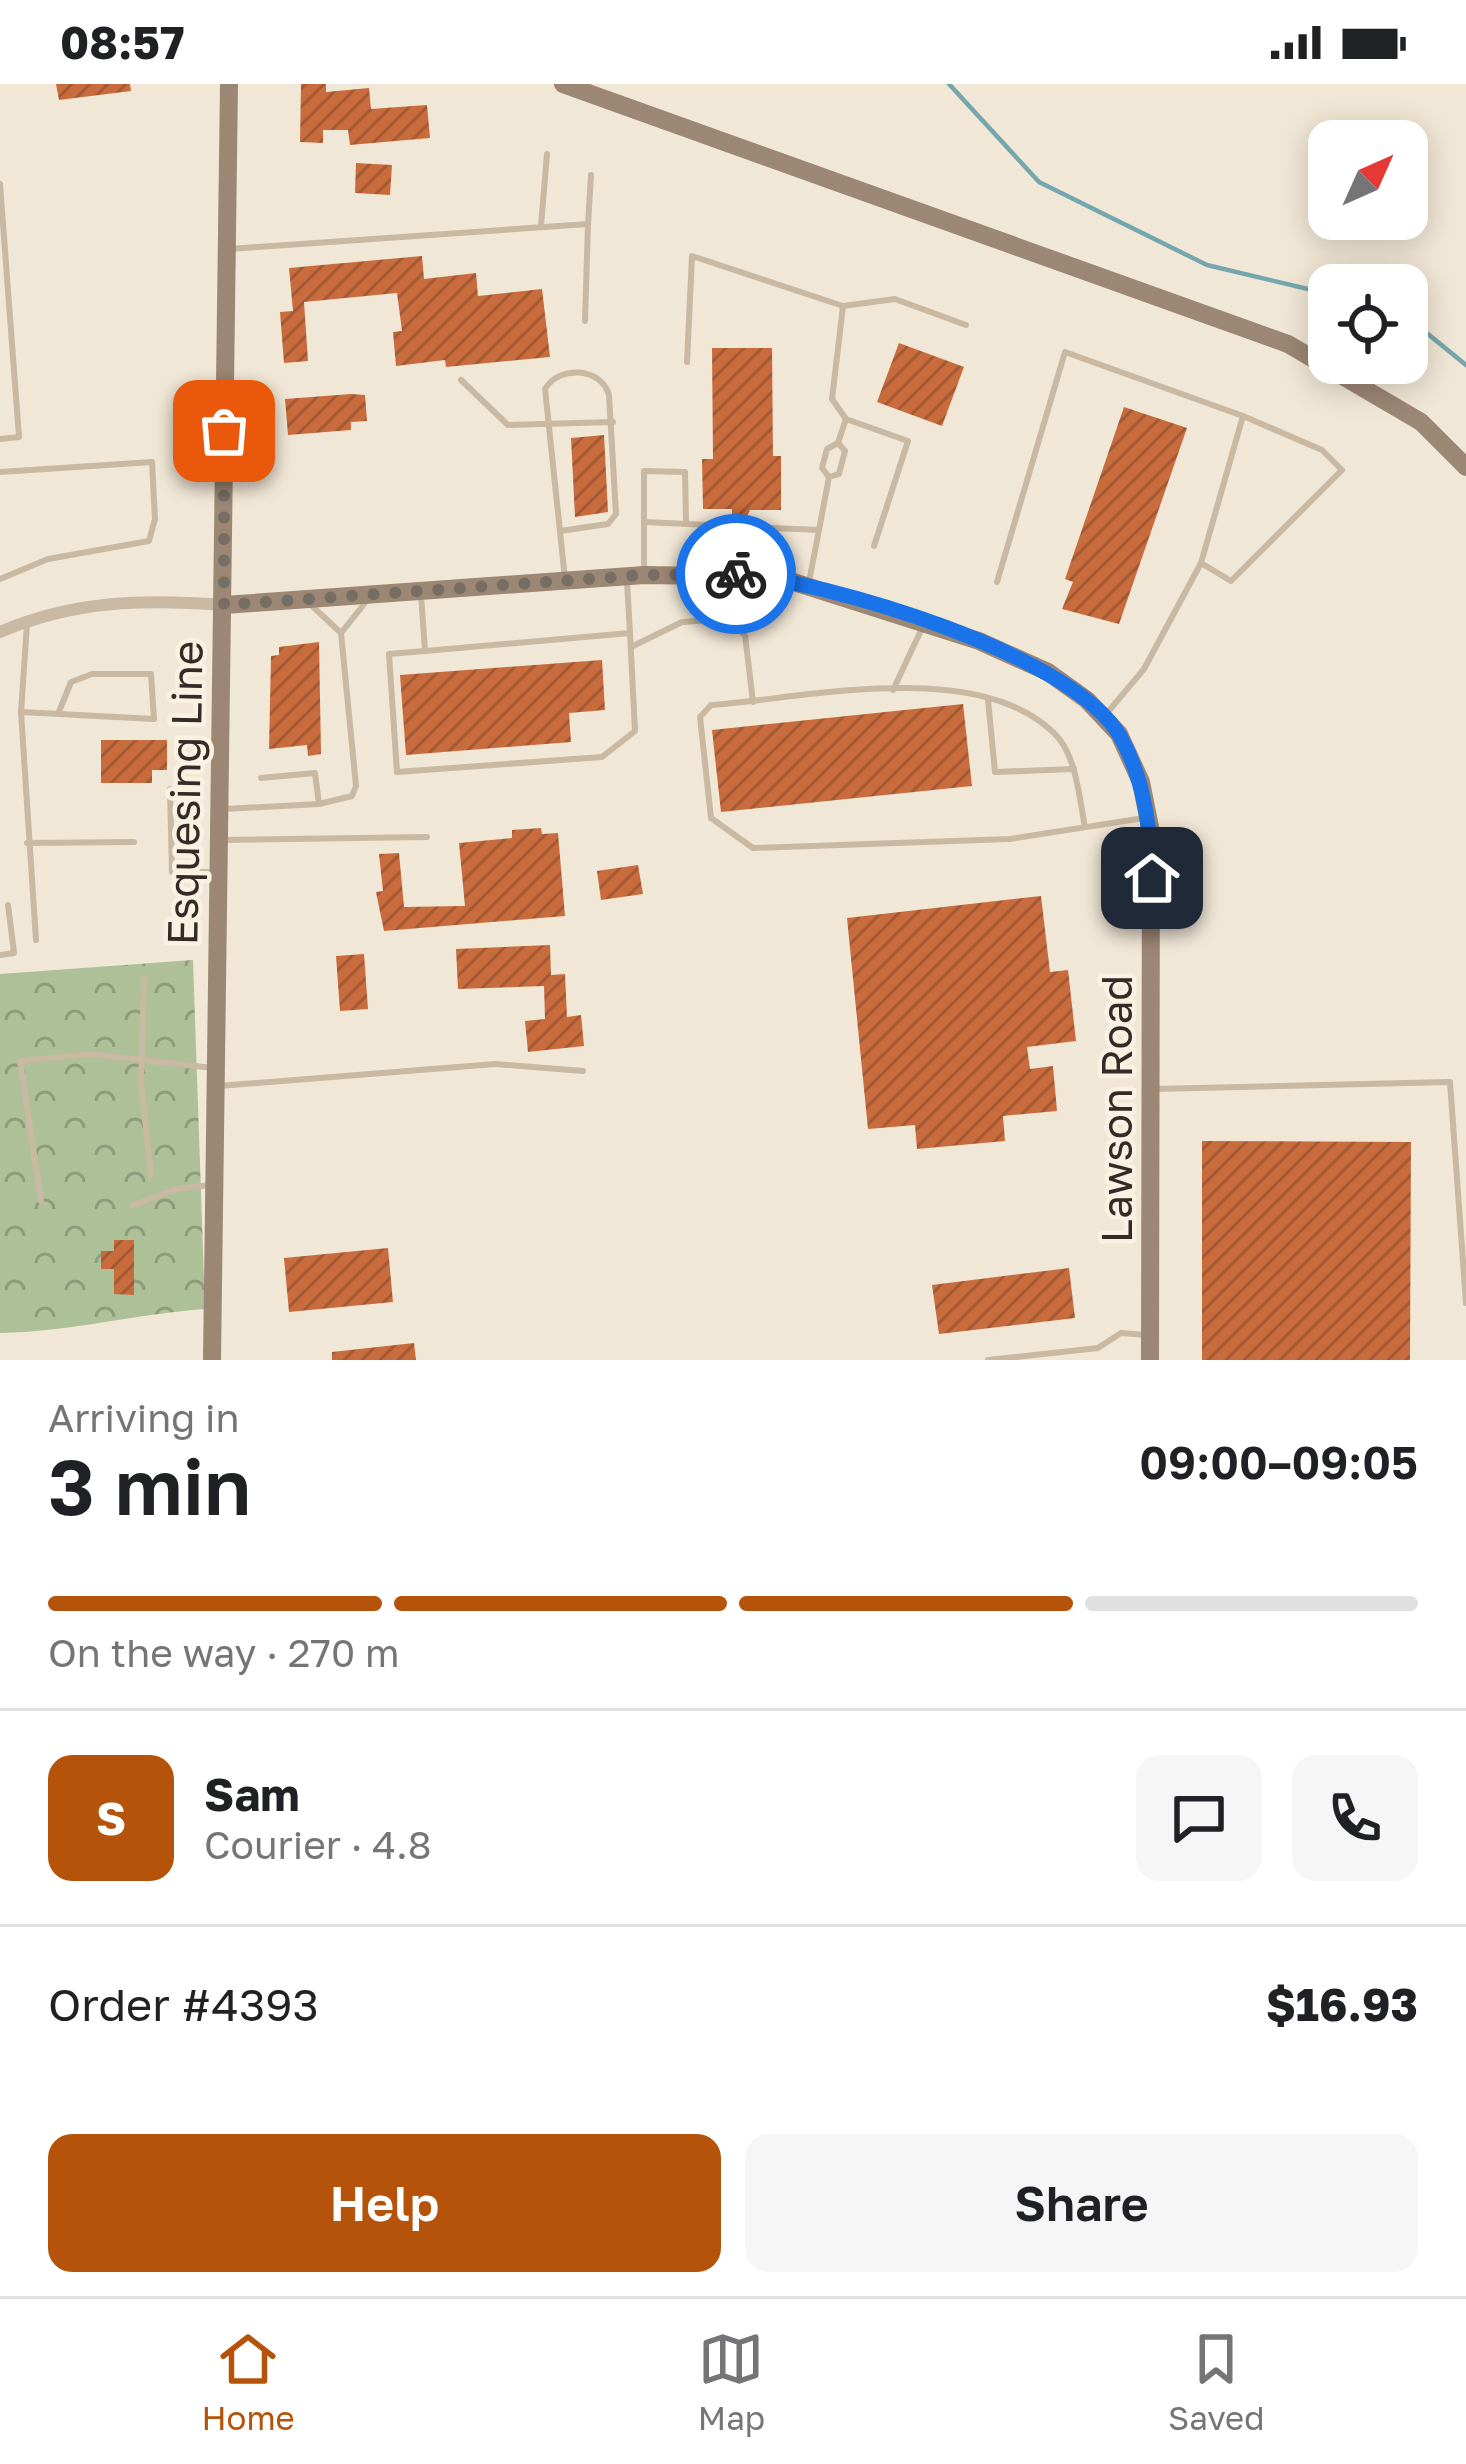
<!DOCTYPE html>
<meta charset="utf-8">
<style>
:root{--surface:#fff;--page:#f6f6f6;--text:#202124;--muted:#757577;--line:#e0e0e0;--accent:#b45309}
body{margin:0;font-family:"Golos Text",sans-serif;background:var(--page);color:var(--text);height:100vh;display:flex;flex-direction:column;font-size:45px;white-space:nowrap}
*{box-sizing:border-box;margin:0}
p{font-size:39px;color:var(--muted)}
.icon{flex:none;width:66px;height:66px;fill:none;stroke:currentColor;stroke-width:2;stroke-linecap:round;stroke-linejoin:round}
.map{position:relative;height:1276px;overflow:hidden}
.side{display:flex;flex-direction:column;background:var(--surface);flex:1}
.side>*{flex:none}
.needle{width:78px;rotate:45deg}
.tools{position:absolute;left:1308px;top:36px;display:grid;gap:24px}
.tools a{display:grid;place-items:center;width:120px;height:120px;border-radius:24px;background:var(--surface);box-shadow:0 6px 30px #0003;font-size:60px}
.pin{position:absolute;display:grid;place-items:center;width:102px;height:102px;color:#fff;margin:-51px;border-radius:24px;box-shadow:0 6px 18px #0006}
.courier{position:absolute;display:grid;place-items:center;width:120px;height:120px;margin:-60px;border:9px solid #1a73e8;border-radius:50%;background:#fff;color:#222;box-shadow:0 3px 15px #0007}
.headline em{font-style:normal;font-weight:600}
.headline div{display:flex;flex-direction:column-reverse}
.headline{display:flex;align-items:center;justify-content:space-between;height:204px;padding:0 48px}
h1{font-size:78px;font-weight:600;line-height:90px}
.bar{display:grid;grid-template-columns:repeat(4,1fr);gap:18px 12px;align-content:center;height:144px;padding:0 48px}
.bar i{height:15px;border-radius:9px;background:var(--line)}
.bar .current{background:var(--accent)}
.bar p{grid-column:span 4}
.line{display:flex;align-items:center;gap:30px;padding:0 48px;border-top:3px solid var(--line)}
.line div{flex:1}
.round{display:grid;place-items:center;flex:none;width:126px;height:126px;border-radius:24px;background:var(--page)}
.action{display:flex;gap:24px;margin-top:auto;padding:24px 48px}
.action a{flex:1;height:138px;border-radius:24px;background:var(--accent);color:#fff;font-size:48px;font-weight:600;line-height:138px;text-align:center}
.action a+a{background:var(--page);color:var(--text)}
.status{display:flex;justify-content:space-between;align-items:center;height:84px;padding:0 60px;background:var(--surface);direction:ltr}
.status svg{height:33px;fill:currentColor}
.tab-bar{display:flex;justify-content:space-around;align-items:center;height:168px;border-top:3px solid var(--line);background:var(--surface);font-size:33px;color:var(--muted)}
.tab-bar a{display:grid;justify-items:center;gap:6px}
.tab-bar .current{color:var(--accent)}
.map>svg:first-child{display:block}
.forest{fill:url(#forest-crowns)}
.lines{fill:none;stroke-linecap:round;stroke-linejoin:round}
.stream{stroke:#75a6ae;stroke-width:4.5}
.building{fill:url(#building-hatch)}
.lane{stroke:#c9b8a2;stroke-width:6}
.street{stroke:#c9b8a2;stroke-width:12}
.secondary{stroke:#9c8674;stroke-width:18}
.done{stroke:#766d63;stroke-width:12;stroke-dasharray:0 21.6}
.route{stroke:#1a73e8;stroke-width:15}
.labels{text-anchor:middle;dominant-baseline:central;stroke-width:9;stroke-linejoin:round;paint-order:stroke}
.street-label{font-size:42px;fill:#332b25;stroke:#f9f1e2}
</style>
<div class="status"><b>08:57</b><svg viewBox="0 0 49 12"><path d="M0 12V9h3v3zM5 12V6h3v6zM10 12V3h3v9zM15 12V0h3v12zM26 1h20v11H26zM47 4h2v5h-2z"/></svg></div>
<div class="map">
<svg width="1466" height="1276" viewBox="0 0 1466 1276">
<defs>
<pattern id="forest-crowns" width="20" height="18" patternUnits="userSpaceOnUse" patternTransform="scale(3)"><rect width="20" height="18" fill="#aec097"/><path d="M2 6a3 3 0 1 1 6 0M12 15a3 3 0 1 1 6 0" fill="none" stroke="#8e9c7b"/></pattern>
<pattern id="building-hatch" width="6" height="6" patternUnits="userSpaceOnUse" patternTransform="scale(3)"><rect width="6" height="6" fill="#c86c3d"/><path d="M-1 1l2-2M0 6l6-6M5 7l2-2" fill="none" stroke="#a35933"/></pattern>
</defs>
<rect width="100%" height="100%" fill="#f1e7d6"/>
<path class="forest" d="M193,876L205,1225C135,1230 69,1248 0,1249V890Z"/>
<g class="lines">
<g class="stream">
<path d="M949,0L1039,98L1207,181L1329,210"/>
<path d="M1407,233L1466,281"/>
</g>
</g>
<g class="building">
<path d="M56,0H130L131,7L59,16Z"/>
<path d="M301,0H326V8L369,4L371,25L427,21L430,54L350,61L348,46H323V59L300,58Z"/>
<path d="M356,79L392,81L390,111L355,109Z"/>
<path d="M422,172L424,195L476,189L478,212L542,205L550,273L446,283L445,276L396,282L393,248L402,247L397,209L304,218L308,277L284,279L280,228L293,227L289,184Z"/>
<path d="M899,259L964,283L942,342L877,318Z"/>
<path d="M712,264H772L773,372H781V426H750L746,435L732,434V425H703L702,375H713Z"/>
<path d="M351,310L365,311L367,337L351,338V346L288,351L285,315Z"/>
<path d="M1124,323L1187,344L1119,540L1062,525L1073,498L1065,495Z"/>
<path d="M604,351L608,428L575,433L571,354Z"/>
<path d="M319,558L321,670L308,672L307,661L269,665L271,572L279,571V563Z"/>
<path d="M602,576L605,626L569,629L571,658L406,671L400,591Z"/>
<path d="M963,620L972,702L721,728L712,646Z"/>
<path d="M101,656H167V686H152V699H101Z"/>
<path d="M541,744L542,750L558,749L565,832L384,847L376,808L383,807L379,770L399,769L404,823L465,822L459,759L512,754V746Z"/>
<path d="M638,781L643,810L601,816L597,787Z"/>
<path d="M1041,812L1050,888L1068,886L1076,957L1027,963L1030,985L1053,982L1057,1027L1003,1032L1005,1057L917,1065L915,1041L868,1045L847,834Z"/>
<path d="M550,861L551,891L565,890L567,933L581,931L584,962L528,968L525,937L545,935L544,902L458,905L456,865Z"/>
<path d="M364,870L368,925L340,927L336,872Z"/>
<path d="M1202,1057L1411,1058L1410,1276H1202Z"/>
<path d="M114,1156H134V1211L114,1210V1185H101V1167H114Z"/>
<path d="M388,1164L393,1218L289,1228L284,1174Z"/>
<path d="M1069,1184L1075,1234L939,1250L932,1201Z"/>
<path d="M414,1259L416,1276H332V1268Z"/>
</g>
<g class="lines">
<g class="lane">
<path d="M0,100L19,353L0,355"/>
<path d="M588,140L591,91"/>
<path d="M541,142L547,70"/>
<path d="M229,165L588,140L585,237"/>
<path d="M843,222L895,215L966,241"/>
<path d="M687,278L692,172L843,222L832,315L846,335"/>
<path d="M461,296L508,341L613,338"/>
<path d="M838,359L846,335L908,357L874,462"/>
<path d="M0,388L152,378L155,435L149,457L48,475L0,495"/>
<path d="M644,438V387L685,388L686,438"/>
<path d="M819,446L829,393L822,384L827,365L838,359L845,367L839,390L829,393"/>
<path d="M560,447L608,440L616,430L609,311C601,283 559,281 545,305L565,495"/>
<path d="M1201,479L1231,497L1342,386L1322,366L1243,332"/>
<path d="M644,490V438L819,446L809,498"/>
<path d="M997,498L1065,268L1243,332L1201,479L1144,585L1107,629"/>
<path d="M421,510L425,567L630,549L627,498"/>
<path d="M309,519L341,549L369,514"/>
<path d="M27,540L21,628L36,856"/>
<path d="M631,563L682,538L726,535L745,551L753,618"/>
<path d="M425,567L389,570L397,688L602,673L635,647L630,549"/>
<path d="M893,606L923,542"/>
<path d="M988,616L995,688L1074,685"/>
<path d="M21,628L154,635L151,590H92L71,598L58,630"/>
<path d="M261,694L315,689L319,720"/>
<path d="M170,705L172,788H216"/>
<path d="M224,725L319,720L352,712L356,702L341,549"/>
<path d="M1085,743C1079,714 1077,670 1053,648C975,574 808,614 711,621L700,633L711,734L753,764L1010,755L1144,734"/>
<path d="M223,756L427,753"/>
<path d="M27,759L134,758"/>
<path d="M0,871L14,869L8,821"/>
<path d="M144,894L141,998L151,1091"/>
<path d="M219,1002L495,980L583,987"/>
<path d="M1154,1005L1450,998L1466,1219"/>
<path d="M41,1117L20,977L90,970L213,984"/>
<path d="M133,1121L176,1105L211,1101"/>
<path d="M988,1276L1098,1264L1121,1249L1147,1251"/>
</g>
<path class="street" d="M0,548C75,516 144,515 224,521"/>
<g class="secondary">
<path d="M563,0L1288,260L1421,338L1466,383"/>
<path d="M224,521L644,491L778,493L979,557L1048,588L1087,616L1119,650L1141,698L1151,748L1150,1276"/>
<path d="M212,1276L229,0"/>
</g>
</g>
<g class="lines">
<path class="done" d="M224,347V521L644,491L736,490"/>
<path class="route" d="M736,490C827,497 1073,570 1120,652C1145,696 1150,745 1152,794"/>
</g>
<g class="labels">
<g class="street-label">
<text transform="translate(184 709) rotate(-89)">Esquesing Line</text>
<text transform="translate(1116 1025) rotate(-90)">Lawson Road</text>
</g>
</g>
</svg>
<div class="tools">
<a><svg class="needle" viewBox="-14 -14 28 28"><path d="M0-13l5 13h-10z" fill="#e53935"/><path d="M0 13l5-13h-10z" fill="#757577"/></svg></a>
<a><svg class="icon" aria-label="locate" viewBox="0 0 24 24"><circle cx="12" cy="12" r="6"/><path d="M12 2v4M12 18v4M2 12h4M18 12h4"/></svg></a>
</div>
<div class="pin" style="left:224px;top:347px;background:#ea580c"><svg class="icon" aria-label="bag" viewBox="0 0 24 24"><path d="M5 8h14l-1 12H6zM9 8a3 3 0 0 1 6 0"/></svg></div>
<div class="pin" style="left:1152px;top:794px;background:#1f2937"><svg class="icon" aria-label="home" viewBox="0 0 24 24"><path d="M3 11l9-7 9 7M6 9v11h12V9"/></svg></div>
<div class="courier" style="left:736px;top:490px"><svg class="icon" aria-label="bike" viewBox="0 0 24 24"><circle cx="6" cy="16" r="4"/><circle cx="18" cy="16" r="4"/><path d="M6 16l4-8h5l3 8M10 8l3 8H6M13 5h3"/></svg></div>
</div>
<section class="side">
<div class="headline"><div><h1>3 min</h1><p>Arriving in</p></div><em>09:00–09:05</em></div>
<div class="bar"><i class="current"></i><i class="current"></i><i class="current"></i><i></i><p>On the way · 270 m</p></div>
<div class="line" style="height:216px"><b class="round" style="background:var(--accent);color:#fff">S</b><div><b>Sam</b><p>Courier · 4.8</p></div><a class="round"><svg class="icon" aria-label="chat" viewBox="0 0 24 24"><path d="M4 5h16v11H9l-5 4z"/></svg></a><a class="round"><svg class="icon" aria-label="phone" viewBox="0 0 24 24"><path d="M5 4h4l2 5-3 2q2 4 5 5l2-3 5 2v4C11 20 4 13 5 4z"/></svg></a></div>
<div class="line" style="height:156px"><div>Order #4393</div><b>$16.93</b></div>
<div class="action"><a>Help</a><a>Share</a></div>
</section>
<nav class="tab-bar">
<a class="current"><svg class="icon" aria-label="home" viewBox="0 0 24 24"><path d="M3 11l9-7 9 7M6 9v11h12V9"/></svg>Home</a>
<a><svg class="icon" aria-label="map" viewBox="0 0 24 24"><path d="M3 6l6-2 6 2 6-2v14l-6 2-6-2-6 2zM9 4v14M15 6v14"/></svg>Map</a>
<a><svg class="icon" aria-label="saved" viewBox="0 0 24 24"><path d="M7 4h10v16l-5-4-5 4z"/></svg>Saved</a>
</nav>
